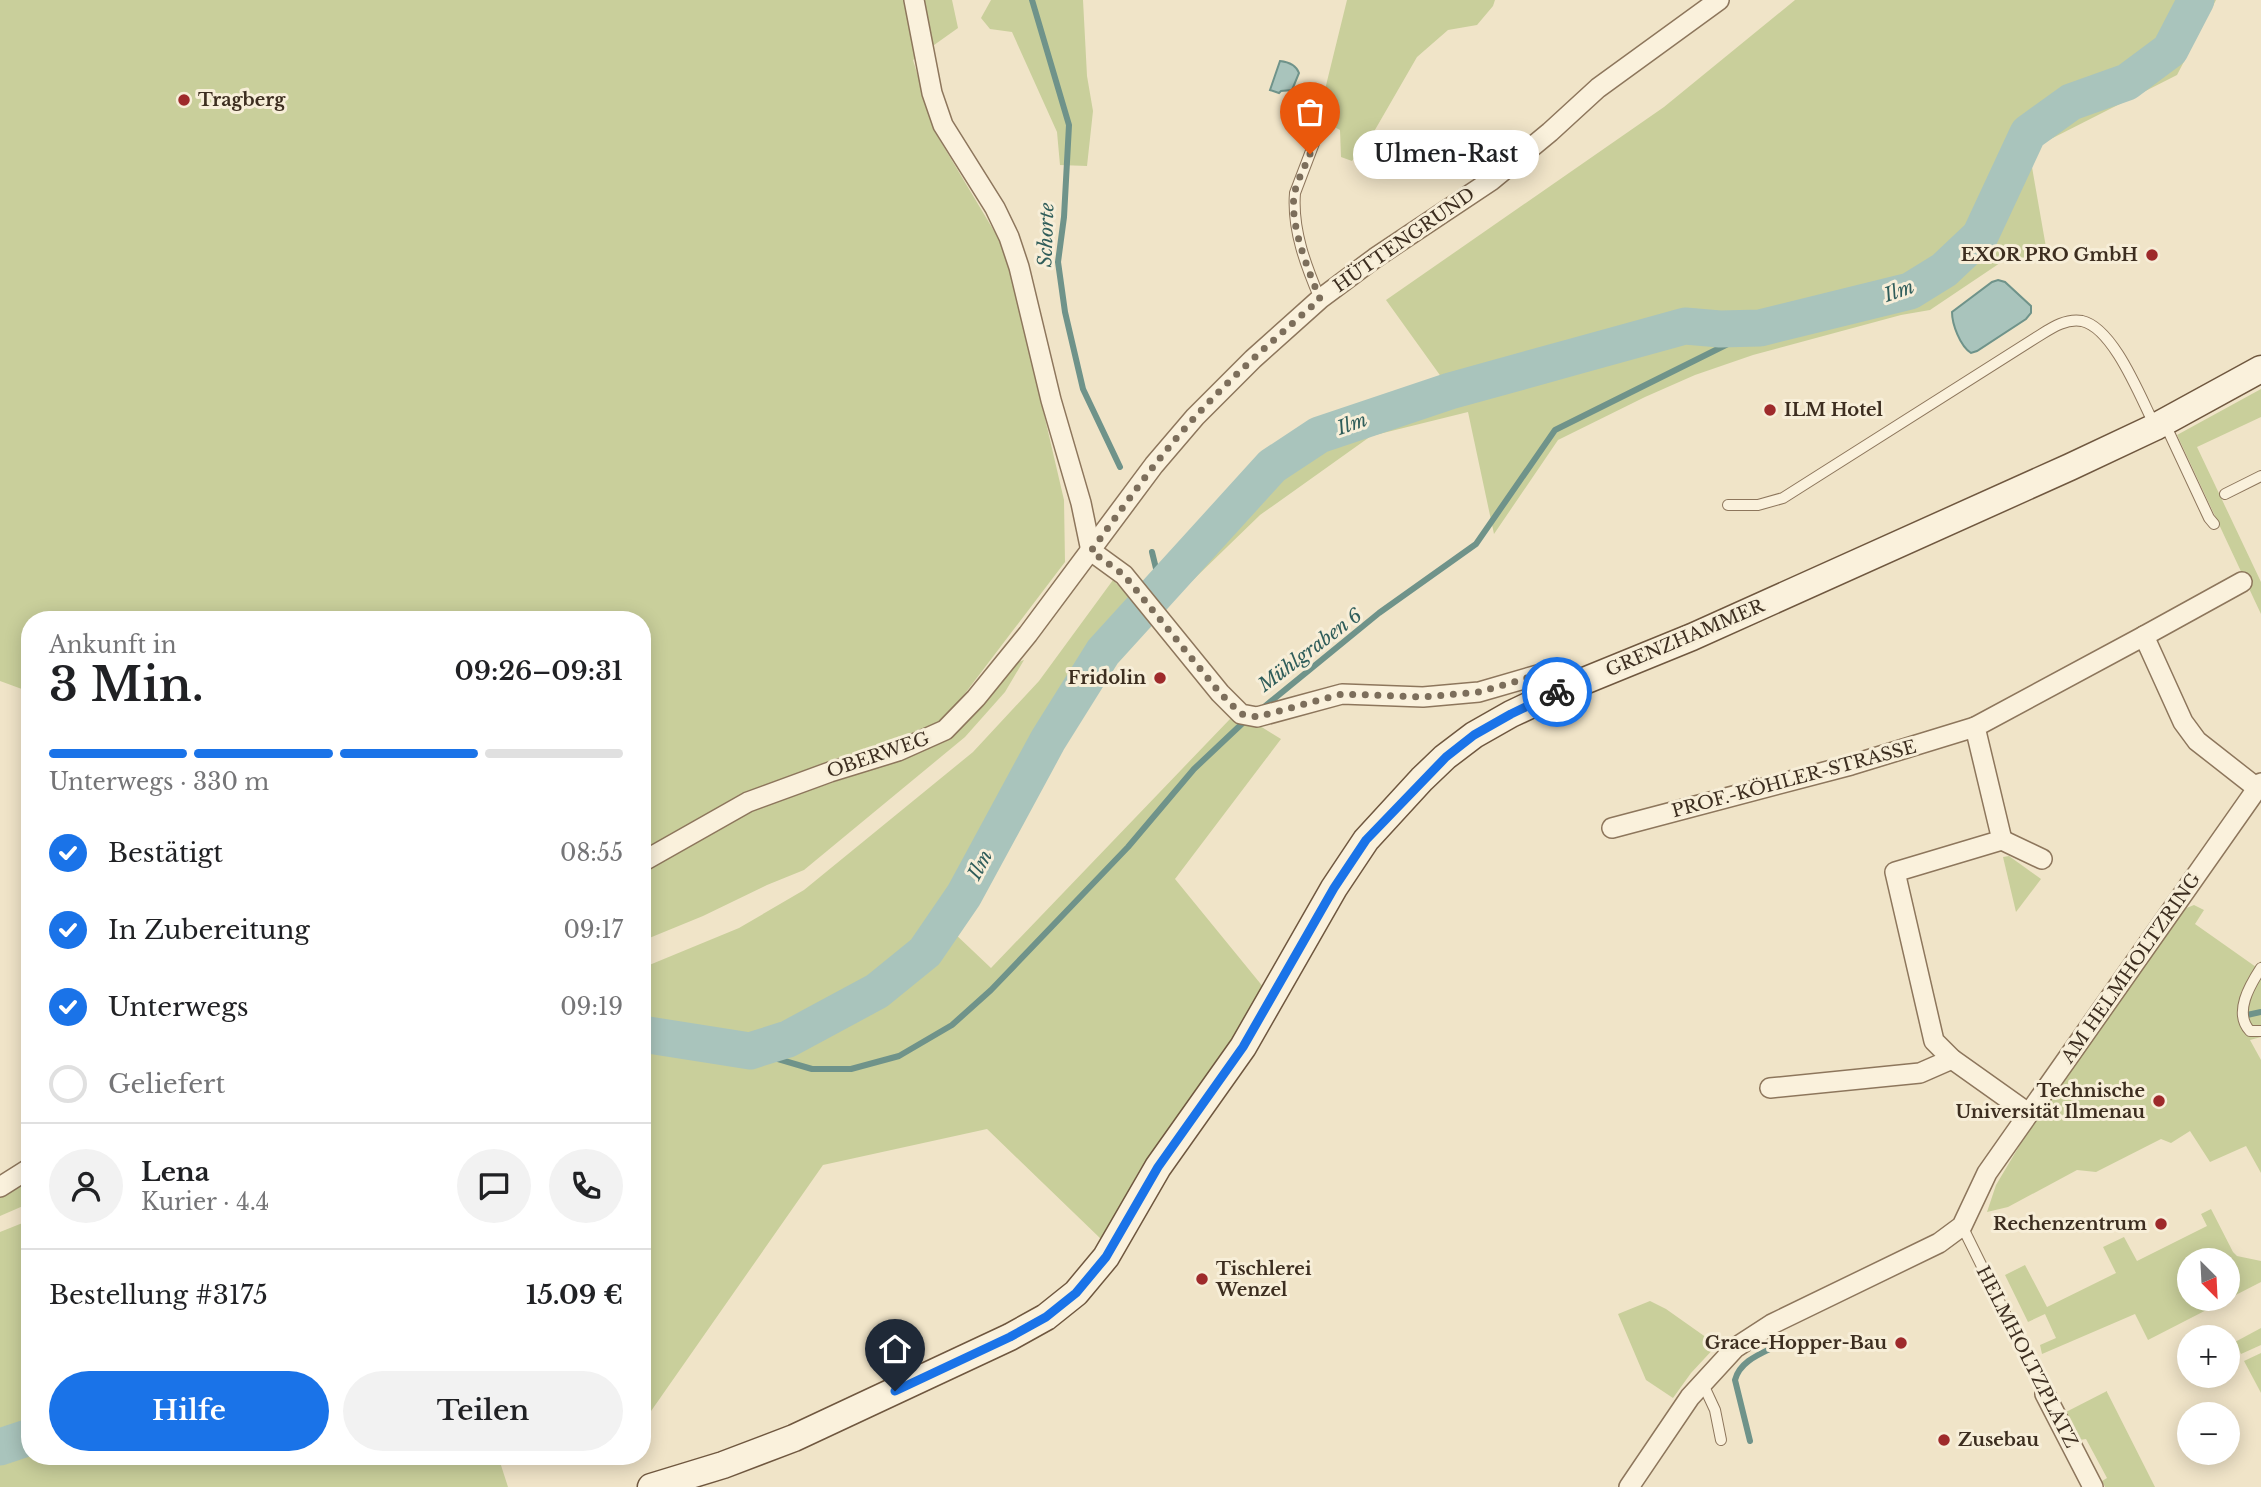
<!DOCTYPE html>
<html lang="de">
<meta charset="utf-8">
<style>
:root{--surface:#fff;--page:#f2f2f2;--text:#202124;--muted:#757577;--line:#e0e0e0;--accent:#1a73e8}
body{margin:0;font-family:"Libre Baskerville",serif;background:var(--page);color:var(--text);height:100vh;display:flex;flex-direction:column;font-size:26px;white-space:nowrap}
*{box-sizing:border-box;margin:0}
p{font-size:23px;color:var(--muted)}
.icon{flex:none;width:38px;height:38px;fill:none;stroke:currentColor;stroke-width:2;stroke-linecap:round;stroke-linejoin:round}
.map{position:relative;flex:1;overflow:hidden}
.side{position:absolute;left:21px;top:611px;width:630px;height:854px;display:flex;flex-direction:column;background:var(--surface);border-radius:28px;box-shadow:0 4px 18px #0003}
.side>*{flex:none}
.needle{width:46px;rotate:156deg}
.tools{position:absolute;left:2177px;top:1248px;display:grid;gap:14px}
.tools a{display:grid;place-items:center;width:63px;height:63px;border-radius:50%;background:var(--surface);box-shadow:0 4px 18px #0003;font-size:35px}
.pin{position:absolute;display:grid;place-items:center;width:60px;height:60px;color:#fff;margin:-72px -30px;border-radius:50% 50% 50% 0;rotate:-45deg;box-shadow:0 0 7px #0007}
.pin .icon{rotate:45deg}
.courier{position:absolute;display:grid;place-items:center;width:70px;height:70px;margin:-35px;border:5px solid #1a73e8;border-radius:50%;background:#fff;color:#222;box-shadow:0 2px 9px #0007}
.bubble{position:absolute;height:49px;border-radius:24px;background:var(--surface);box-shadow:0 4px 18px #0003;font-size:23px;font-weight:600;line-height:49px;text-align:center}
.summary em{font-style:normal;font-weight:600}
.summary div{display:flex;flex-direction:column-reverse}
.summary{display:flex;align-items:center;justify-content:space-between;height:119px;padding:0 28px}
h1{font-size:46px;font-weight:600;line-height:52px}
.bar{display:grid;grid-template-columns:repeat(4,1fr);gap:10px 7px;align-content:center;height:84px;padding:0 28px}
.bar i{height:9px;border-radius:5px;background:var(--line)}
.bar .current{background:var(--accent)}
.bar p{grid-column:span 4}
.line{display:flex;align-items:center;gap:18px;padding:0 28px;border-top:2px solid var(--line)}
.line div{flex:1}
.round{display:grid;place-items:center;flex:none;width:74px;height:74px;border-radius:37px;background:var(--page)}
ol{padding:0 28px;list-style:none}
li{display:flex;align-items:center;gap:21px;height:77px}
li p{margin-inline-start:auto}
li .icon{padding:7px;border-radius:50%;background:var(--accent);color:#fff;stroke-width:4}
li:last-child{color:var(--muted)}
li i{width:38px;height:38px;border:4px solid var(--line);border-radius:50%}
.action{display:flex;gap:14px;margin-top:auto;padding:14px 28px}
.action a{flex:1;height:80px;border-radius:42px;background:var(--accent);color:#fff;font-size:28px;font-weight:600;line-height:80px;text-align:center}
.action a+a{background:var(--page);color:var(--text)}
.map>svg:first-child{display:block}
.green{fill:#c9cf9b;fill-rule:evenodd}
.water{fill:#a9c4bc;stroke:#6f938a;stroke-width:2}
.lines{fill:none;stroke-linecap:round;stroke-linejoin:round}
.stream{stroke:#6f938a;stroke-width:6}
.river{stroke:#a9c4bc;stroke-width:37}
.service-casing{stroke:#8d765c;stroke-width:12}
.minor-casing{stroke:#8d765c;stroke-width:22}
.secondary-casing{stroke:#6f573f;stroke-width:29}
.service{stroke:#faf1dc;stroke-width:10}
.minor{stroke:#faf1dc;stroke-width:19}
.secondary{stroke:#faf1dc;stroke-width:26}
.done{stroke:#7c6e5b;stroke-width:7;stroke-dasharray:0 12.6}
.route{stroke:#1a73e8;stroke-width:9}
.poi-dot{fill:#9e2a2b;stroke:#f7eed8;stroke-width:2.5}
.labels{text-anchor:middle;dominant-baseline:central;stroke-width:6;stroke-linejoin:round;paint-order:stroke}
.poi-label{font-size:18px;font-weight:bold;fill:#3d2e20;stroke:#f7eed8;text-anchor:end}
.street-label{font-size:18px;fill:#3d2e20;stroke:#f7eed8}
.water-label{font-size:19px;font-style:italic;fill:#2f5d5a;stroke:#f7eed8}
</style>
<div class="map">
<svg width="2261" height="1487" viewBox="0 0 2261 1487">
<rect width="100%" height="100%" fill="#f0e4c8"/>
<g class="green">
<path d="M0,0H952L958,28L913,60L935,132L1006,251L1064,500L1065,562L938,729L746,794L660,840L696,843L728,823L766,805L870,770L940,743L1012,664L1024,660L1005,692L965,737L804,870L767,885L703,916L642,941V620H30V692L0,681Z"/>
<path d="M991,0H1083L1087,76L1093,111L1087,166L1060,165L1057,132L1012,32L990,29L981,18Z"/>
<path d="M1347,0H1495L1493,6L1477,25L1448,30L1417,57L1368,142L1352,161L1341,157L1340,130L1318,118Z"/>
<path d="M1795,0H2216L2177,75L2029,150L2047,253L2000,263L1930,310L1901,315L1753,355L1695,375L1645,397L1558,440L1494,534L1468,412L1371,436L1260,515L1160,612L1145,582L1277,454L1304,434L1385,403L1447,385L1386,300L1664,107Z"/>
<path d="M2261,389V417L2197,447L2261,582V614L2177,435Z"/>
<path d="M1113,580L1148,617L1097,647L1056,744L953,932L991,968L1230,719L1260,726L1281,739L1175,879L1264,988L1222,1055L1139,1171L1102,1240L987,1129L823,1165L642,1424V968L739,928L804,890L973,752L1039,681Z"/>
<path d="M2009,856L2041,879L2016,912L2003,857Z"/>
<path d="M2194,905L2204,910L2195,924L2256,967L2261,961V1037L2250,1040L2261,1060V1173L2246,1146L2210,1162L2190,1131L2171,1143L2161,1139L2096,1172L2077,1170L2008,1207L1987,1212L1996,1185L2030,1128L2184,909Z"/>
<path d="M30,1181V1203L0,1216V1198Z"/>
<path d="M2211,1209L2233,1252L2237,1256L2261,1261V1282L2148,1340L2135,1314L2042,1354L2040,1345L2056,1338L2045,1314L2028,1322L2005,1275L2025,1265L2047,1307L2116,1273L2103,1247L2124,1237L2137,1261L2207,1226L2201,1214ZM2189,1260H2228V1298H2189Z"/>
<path d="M30,1220V1456H498L508,1487H0V1232Z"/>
<path d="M1650,1301L1666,1309L1717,1345L1691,1373L1673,1398L1646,1380L1618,1314Z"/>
<path d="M2261,1328V1345L2241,1354L2235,1342Z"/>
<path d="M2261,1353V1393L2244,1361Z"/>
<path d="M2107,1391V1392L2155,1487H2105L2102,1481L2107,1478L2086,1439L2080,1440L2066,1412Z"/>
</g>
<g class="water">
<path d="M1280,61C1289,62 1296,65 1299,73L1292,90L1281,91L1279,93L1270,90Z"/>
<path d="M1998,280L2005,282L2031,306V313L2026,319L1977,351L1971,353C1960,346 1952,324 1952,312L1992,282Z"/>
</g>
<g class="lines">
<g class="stream">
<path d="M1032,0L1069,125L1064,217L1058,262L1065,312L1083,389L1120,467"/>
<path d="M1152,552L1161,589"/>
<path d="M1264,707L1379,613L1476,544L1555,430L1760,328"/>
<path d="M2247,1015L2261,1012"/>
<path d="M750,1051L812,1069H851L899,1056L952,1025L991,990L1128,847L1194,769L1247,719"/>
<path d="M1750,1441L1735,1380C1740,1360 1763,1353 1780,1344"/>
</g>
<g class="river">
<path d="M642,1034L750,1051L788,1039L877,991L925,952L964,895L1048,740L1103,652L1272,466L1319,435L1450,391L1580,355L1685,326L1720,329L1760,328L1910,291L1944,270L1980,236L2028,133L2071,102L2127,82L2170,50L2196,0"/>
<path d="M0,1447L30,1437"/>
</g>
<defs>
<g id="service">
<path d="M1320,299C1306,266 1292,230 1295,193L1327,109"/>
<path d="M2165,424L2209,518L2214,524"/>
<path d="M2225,494L2261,476"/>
<path d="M1728,505H1758L1783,498L2037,337C2050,329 2065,318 2082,321C2114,328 2141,399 2155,426"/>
<path d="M2261,968C2250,985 2233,1013 2250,1031H2261"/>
<path d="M1962,1226L2045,1394"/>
<path d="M1702,1382L1715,1410L1721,1440"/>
</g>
<g id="minor">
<path d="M914,0L932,93L943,125L995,208L1009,237L1019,267L1051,400L1081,503L1091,551"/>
<path d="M1091,551L1124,575L1220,693L1241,714L1257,717L1342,694L1423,697L1479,692L1541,674L1562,690"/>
<path d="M2144,636L2242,582"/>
<path d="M1612,828L1851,765L1975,727"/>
<path d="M2002,840L2042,859"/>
<path d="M642,862L748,802L830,772L898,751L945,730L976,698L1028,634L1154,465L1195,417L1253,359L1320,299L1375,258L1492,180L1550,132L1598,88L1719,0"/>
<path d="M1770,1088L1920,1073L1952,1059"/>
<path d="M2028,1113L1952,1059L1934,1041L1895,872L2002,840L1975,727L2144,636L2183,722L2197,741L2257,788"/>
<path d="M0,1187L30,1168"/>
<path d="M2045,1394L2093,1487"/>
<path d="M1629,1487L1690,1397L1735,1348L1772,1324L1939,1243L1962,1226L1987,1173L2261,783"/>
</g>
<path id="secondary" d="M651,1487L723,1465L794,1438L1010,1337L1046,1317L1076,1293L1106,1257L1158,1167L1243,1047L1334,888L1366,840L1422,779L1445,757L1474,735L1511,714L1562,690L1692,637L2070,467L2155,427L2261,369"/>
</defs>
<use href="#service" class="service-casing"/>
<use href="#minor" class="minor-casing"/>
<use href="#secondary" class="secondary-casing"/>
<use href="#service" class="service"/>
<use href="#minor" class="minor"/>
<use href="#secondary" class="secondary"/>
</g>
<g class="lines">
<path class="done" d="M1310,154C1305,167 1296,182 1294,196C1290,226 1309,272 1320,299C1277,337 1234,374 1196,416C1157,458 1125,505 1091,551L1124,575L1220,693L1241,714L1257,717L1342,694L1423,697L1479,692L1541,674L1562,690L1557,692"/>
<path class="route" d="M895,1391L1010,1337L1046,1317L1076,1293L1106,1257L1158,1167L1243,1047L1334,888L1366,840L1446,757L1474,735L1511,714L1557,692"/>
</g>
<g class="poi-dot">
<circle cx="184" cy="100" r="7"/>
<circle cx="2152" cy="255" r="7"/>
<circle cx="1770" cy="410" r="7"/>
<circle cx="1160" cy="678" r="7"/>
<circle cx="2159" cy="1101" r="7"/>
<circle cx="2161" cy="1224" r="7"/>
<circle cx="1202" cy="1279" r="7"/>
<circle cx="1901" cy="1343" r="7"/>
<circle cx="1944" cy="1440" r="7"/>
</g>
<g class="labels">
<g class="poi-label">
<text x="198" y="100" text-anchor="start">Tragberg</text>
<text x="2138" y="255">EXOR PRO GmbH</text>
<text x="1784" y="410" text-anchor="start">ILM Hotel</text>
<text x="1146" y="678">Fridolin</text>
<text x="2145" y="1091">Technische<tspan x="2145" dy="21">Universität Ilmenau</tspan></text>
<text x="2147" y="1224">Rechenzentrum</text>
<text x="1216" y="1269" text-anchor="start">Tischlerei<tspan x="1216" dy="21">Wenzel</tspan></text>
<text x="1887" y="1343">Grace-Hopper-Bau</text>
<text x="1958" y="1440" text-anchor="start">Zusebau</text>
</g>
<g class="street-label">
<text transform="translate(1404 240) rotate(-35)">HÜTTENGRUND</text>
<text transform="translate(1685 638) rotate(-23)">GRENZHAMMER</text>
<text transform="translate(878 755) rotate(-19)">OBERWEG</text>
<text transform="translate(1794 779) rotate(-15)">PROF.-KÖHLER-STRASSE</text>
<text transform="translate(2131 968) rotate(-55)">AM HELMHOLTZRING</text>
<text transform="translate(2027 1357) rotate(63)">HELMHOLTZPLATZ</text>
</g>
<g class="water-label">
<text transform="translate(1046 235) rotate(-88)">Schorte</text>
<text transform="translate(1899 291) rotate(-19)">Ilm</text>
<text transform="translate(1352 424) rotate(-19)">Ilm</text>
<text transform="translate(1310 650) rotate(-37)">Mühlgraben 6</text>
<text transform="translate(980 865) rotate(-62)">Ilm</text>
</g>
</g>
</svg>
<div class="tools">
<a><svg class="needle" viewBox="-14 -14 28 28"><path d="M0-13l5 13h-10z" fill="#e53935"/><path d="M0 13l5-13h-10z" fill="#757577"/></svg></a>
<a>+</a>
<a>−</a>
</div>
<div class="pin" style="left:1310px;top:154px;background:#ea580c"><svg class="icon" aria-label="bag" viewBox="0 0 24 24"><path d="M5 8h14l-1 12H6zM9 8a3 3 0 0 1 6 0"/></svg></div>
<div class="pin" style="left:895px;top:1391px;background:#1f2937"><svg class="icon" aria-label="home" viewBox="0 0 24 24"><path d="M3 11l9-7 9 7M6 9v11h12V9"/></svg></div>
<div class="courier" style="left:1557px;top:692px"><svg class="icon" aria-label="bike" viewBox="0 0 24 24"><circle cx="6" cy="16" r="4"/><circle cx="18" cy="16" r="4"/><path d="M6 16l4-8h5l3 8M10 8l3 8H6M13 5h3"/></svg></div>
<div class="bubble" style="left:1353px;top:130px;width:186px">Ulmen-Rast</div>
<section class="side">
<div class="summary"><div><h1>3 Min.</h1><p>Ankunft in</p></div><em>09:26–09:31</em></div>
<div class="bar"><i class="current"></i><i class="current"></i><i class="current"></i><i></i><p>Unterwegs · 330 m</p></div>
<ol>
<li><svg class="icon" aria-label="check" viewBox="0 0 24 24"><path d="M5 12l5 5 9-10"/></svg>Bestätigt<p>08:55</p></li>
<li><svg class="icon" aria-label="check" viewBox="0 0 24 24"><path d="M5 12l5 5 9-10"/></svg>In Zubereitung<p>09:17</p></li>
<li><svg class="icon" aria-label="check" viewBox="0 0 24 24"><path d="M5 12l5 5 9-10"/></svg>Unterwegs<p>09:19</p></li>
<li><i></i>Geliefert</li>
</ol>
<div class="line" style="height:126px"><a class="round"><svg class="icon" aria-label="person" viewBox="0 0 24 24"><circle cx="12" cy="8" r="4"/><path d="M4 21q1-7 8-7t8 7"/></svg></a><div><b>Lena</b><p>Kurier · 4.4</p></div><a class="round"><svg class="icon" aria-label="chat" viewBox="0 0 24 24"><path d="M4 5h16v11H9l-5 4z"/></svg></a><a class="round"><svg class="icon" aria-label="phone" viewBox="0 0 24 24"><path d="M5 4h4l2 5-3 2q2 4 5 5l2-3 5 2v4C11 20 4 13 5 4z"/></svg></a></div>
<div class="line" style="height:91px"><div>Bestellung #3175</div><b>15.09 €</b></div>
<div class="action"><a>Hilfe</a><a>Teilen</a></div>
</section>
</div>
